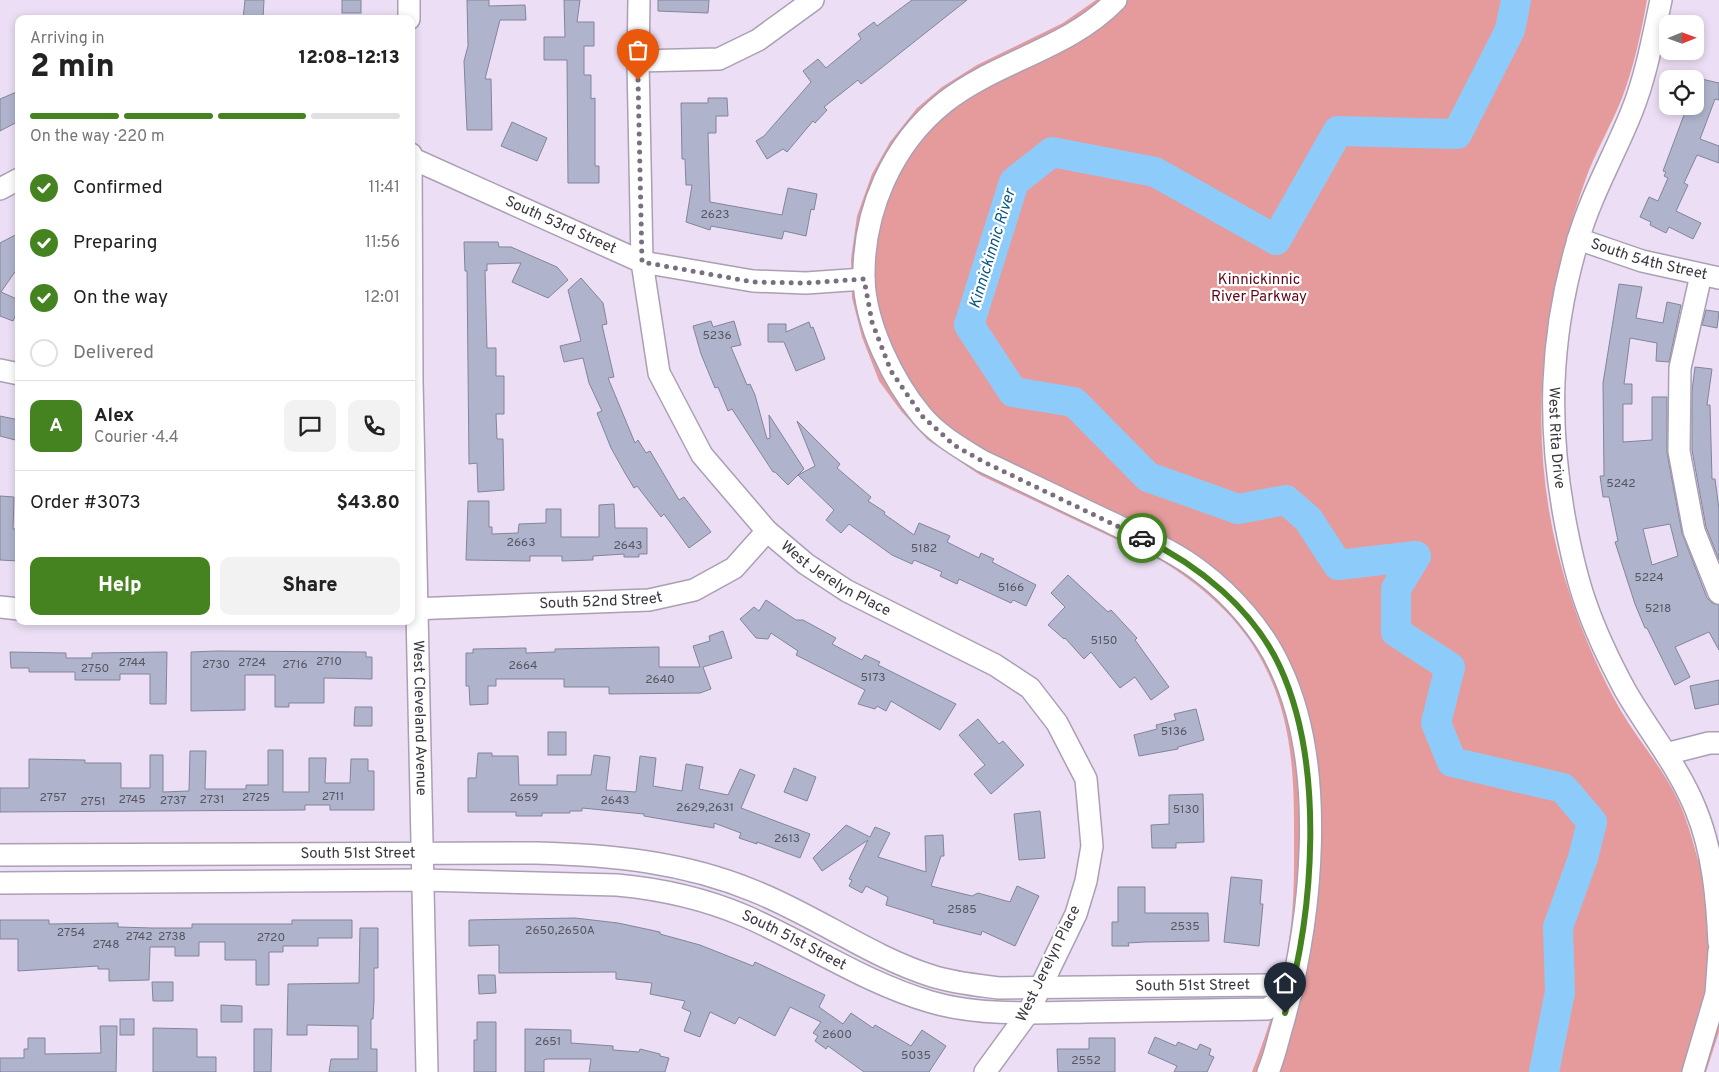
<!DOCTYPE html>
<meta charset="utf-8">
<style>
:root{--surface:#fff;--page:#f2f2f2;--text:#222;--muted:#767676;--line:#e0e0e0;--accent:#458321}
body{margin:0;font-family:Overpass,sans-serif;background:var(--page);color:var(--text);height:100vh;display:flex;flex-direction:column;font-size:19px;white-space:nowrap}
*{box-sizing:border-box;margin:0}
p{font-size:16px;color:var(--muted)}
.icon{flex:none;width:28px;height:28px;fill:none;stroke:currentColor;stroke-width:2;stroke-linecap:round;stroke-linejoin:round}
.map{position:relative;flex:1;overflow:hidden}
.panel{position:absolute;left:15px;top:15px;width:400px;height:610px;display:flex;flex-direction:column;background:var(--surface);border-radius:10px;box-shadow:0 2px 8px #0003}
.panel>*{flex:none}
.needle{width:32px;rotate:89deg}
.fabs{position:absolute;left:1659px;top:15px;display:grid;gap:10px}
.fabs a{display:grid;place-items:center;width:45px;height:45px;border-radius:10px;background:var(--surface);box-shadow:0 2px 8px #0003;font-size:25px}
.pin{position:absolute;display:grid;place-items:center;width:42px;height:42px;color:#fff;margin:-51px -21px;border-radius:50% 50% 50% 0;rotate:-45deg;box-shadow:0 0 5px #0007}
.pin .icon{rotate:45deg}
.courier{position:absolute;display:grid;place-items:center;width:50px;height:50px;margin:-25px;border:4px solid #458321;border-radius:50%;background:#fff;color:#222;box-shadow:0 1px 6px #0007}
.overview em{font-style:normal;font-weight:800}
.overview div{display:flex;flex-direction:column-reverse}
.overview{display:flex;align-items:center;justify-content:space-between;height:85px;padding:0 15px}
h1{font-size:32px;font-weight:800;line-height:38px}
.bar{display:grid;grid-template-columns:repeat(4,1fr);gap:8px 5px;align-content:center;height:60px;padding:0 15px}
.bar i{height:6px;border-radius:4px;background:var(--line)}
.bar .active{background:var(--accent)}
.bar p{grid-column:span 4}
.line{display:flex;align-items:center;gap:12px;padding:0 15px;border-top:1px solid var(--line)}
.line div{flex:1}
.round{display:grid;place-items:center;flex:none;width:52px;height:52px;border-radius:10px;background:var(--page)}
ol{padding:0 15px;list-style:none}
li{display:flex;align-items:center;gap:15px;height:55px}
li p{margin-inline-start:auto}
li .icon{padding:5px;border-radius:50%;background:var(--accent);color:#fff;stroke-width:4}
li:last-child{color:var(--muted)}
li i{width:28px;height:28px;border:2px solid var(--line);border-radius:50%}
.button{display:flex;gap:10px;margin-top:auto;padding:10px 15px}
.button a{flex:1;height:58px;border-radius:10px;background:var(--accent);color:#fff;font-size:20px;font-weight:800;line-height:58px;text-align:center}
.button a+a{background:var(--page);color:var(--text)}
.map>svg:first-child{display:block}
.green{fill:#e59b9b}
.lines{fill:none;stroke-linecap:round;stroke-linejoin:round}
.river{stroke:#8dccfa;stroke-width:30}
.building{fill:#afb4cc;stroke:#81859b;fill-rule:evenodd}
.minor-casing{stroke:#ab9fb4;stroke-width:24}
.minor{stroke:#fff;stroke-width:21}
.done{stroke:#78707e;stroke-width:5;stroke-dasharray:0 9}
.route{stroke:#458321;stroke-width:6}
.labels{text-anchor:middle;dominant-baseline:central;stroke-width:4.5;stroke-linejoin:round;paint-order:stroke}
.number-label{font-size:12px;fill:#575562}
.street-label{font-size:15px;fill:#3a353e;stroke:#fff}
.park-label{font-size:15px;fill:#610516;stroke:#fff}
.water-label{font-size:16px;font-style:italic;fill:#0a5782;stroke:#fff}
</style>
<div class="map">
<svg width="1719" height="1072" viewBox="0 0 1719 1072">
<rect width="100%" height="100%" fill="#ebdef5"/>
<path class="green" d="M1096,0H1647C1641,33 1634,67 1622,98C1611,126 1595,152 1585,181C1536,318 1524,459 1571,598C1584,637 1601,676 1621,711C1638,740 1661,766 1676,796C1686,816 1692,838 1698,860L1719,861V1032L1706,1072H1252C1268,1030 1283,985 1289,941C1295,902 1294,863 1294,824C1294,768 1290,714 1263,663C1242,620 1200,584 1160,560L980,475L928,440L901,411L879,381L862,337L852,298L851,259L857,216L872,174L890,142L917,108L942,87L977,65L1063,23Z"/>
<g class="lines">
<path class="river" d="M1516,0L1510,30L1457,134L1338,131L1276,240L1155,172L1052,152L1014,182L969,325L1013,392L1074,402L1148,477L1238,509L1286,500L1308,519L1338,565L1416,556L1396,589V632L1450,667L1436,723L1452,762L1563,788L1592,822L1583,858L1558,927L1560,992L1544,1072"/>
</g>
<g class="building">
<path d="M245,0H264L263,19H243Z"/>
<rect x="342" y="0" width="19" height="13"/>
<path d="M467,0H489V6L525,5L526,20H500L485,79H491L492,130H467L464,61L468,46Z"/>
<path d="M564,0H580L577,22H594V46H584V75H591V99L595,98V166H599V183H568L567,60H544V37H565Z"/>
<path d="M658,0H709L708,13L658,11Z"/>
<path d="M912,0H967L861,84L858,80L824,107L827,110L815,123L813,121L787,152L783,149L767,159L756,141L764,136L811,82L803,71L818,59L826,68L861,39L858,34L874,22L877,26Z"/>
<path d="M1697,78L1719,83V100L1715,99L1700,139L1719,146V163L1697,155L1684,183L1688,185L1676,211L1701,223L1693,239L1669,227L1666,233L1650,225L1651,222L1640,217L1649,197L1658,201L1668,178L1664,176L1666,172L1663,171L1684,115L1688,106H1695Z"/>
<path d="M19,91V121L0,131V99Z"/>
<path d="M708,98H727L728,116H716V133H708L710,202L782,215L788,188L817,194L814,210L811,209L806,236L784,231L782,239L711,226L710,230L686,222L692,185H686L685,159H682L681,103H708Z"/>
<path d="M512,122L547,138L537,161L501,146Z"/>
<path d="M19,233V266L1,292L19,300V308L13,321L0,316V243Z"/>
<path d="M464,242H498L499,247H511L557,267L568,280L548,298L512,282L521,263L487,264V271L485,270L487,348H496V376H504V414H496L497,439H503L504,490L478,492L477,463L469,464L467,271H465Z"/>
<path d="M581,278L603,303L607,324L602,325L614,377L608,378L635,443L638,440L646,453L650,451L679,500L684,497L711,532L689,548L664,514L661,517L637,486L634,488L625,473L611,448L597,413L602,411L589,383L583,358L564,362L560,346L581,341L568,290Z"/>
<path d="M1619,284L1642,287L1636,318L1663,323L1667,302L1681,305L1669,362L1656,361L1657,343L1630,338L1624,384H1632V404H1623V442L1652,440V397H1667V453L1682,533L1707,598L1712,603L1719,605V650L1709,632L1675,647L1690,677L1675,685L1647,628H1645L1635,604L1615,542L1618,541L1609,497H1603L1600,476H1604L1603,383ZM1670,524L1678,556L1652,565L1643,529Z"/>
<path d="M1706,310L1719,312L1717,328L1702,325Z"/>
<path d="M711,321L713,327L734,321L741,345L731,347L747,385L750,384L755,395L767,439L770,438L769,415L804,469L798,475L815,466L797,421L840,464L837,468L871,497L868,501L885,512L884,514L914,535L919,523L950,536L947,542L979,558L981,553L994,559L992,562L1036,585L1026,606L1013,600L1011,603L959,579L957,584L940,576L942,572L914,560L912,564L892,555L849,524L841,533L826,520L834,510L798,475L788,485L775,472H773L732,409L728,411L718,387L715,388L701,354L693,326Z"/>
<path d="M809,322L811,328L813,327L825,359L796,371L784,342H768V324H786V332Z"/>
<path d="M1695,367L1712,369L1707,405H1710L1712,479H1715L1719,509V560L1706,527L1692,450V391Z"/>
<path d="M0,416L19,420V441L0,436Z"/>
<path d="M0,496L14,497L13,529H18L19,561L0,560Z"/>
<path d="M468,501H489V527H492V534L518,533L519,524L546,523V509H561V537H599V505L614,504L615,528H647V554H639V557H624V554L593,556V560L562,561V556H530V561L466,560Z"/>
<path d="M1068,575L1108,612L1111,610L1137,638L1135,640L1169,687L1151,700L1135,677L1120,688L1091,652L1084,659L1065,638L1064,639L1048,625L1065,607L1051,593Z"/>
<path d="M766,600L796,620H803L836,638L832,644L862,660L865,655L880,662L878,665L956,704L940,730L891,701L886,711L877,706L875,709L858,704L865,690L796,655L798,651L771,633L768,639L756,638L740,619L754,607L759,611Z"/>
<path d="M723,631L732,658L703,667L711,689L700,693L609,694V687H564V679H496V686H488V704L470,705L469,686H466V653H473V649L526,648V653L555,652V649L659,647V667H700L693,646L710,641L709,636Z"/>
<path d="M217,651L366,652V657H372V679L324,678V703H289V707H275V675H245V710L191,711V652Z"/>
<path d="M10,652L66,653V658H92V653L167,652L166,704H150V674H120V680H75V672H29V668H11Z"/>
<path d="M1719,680V704L1695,709L1690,686Z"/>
<path d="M355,707H372V726H354Z"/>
<path d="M1196,709L1204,740L1178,747V749L1139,756L1134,735L1157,729L1156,725L1176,720L1174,714Z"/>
<path d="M978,719L999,744L1003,741L1024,765L991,794L974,774L985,765L959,735Z"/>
<rect x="548" y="732" width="18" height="23"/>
<path d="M268,750H283V792H309V758H326L325,783H350L351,759H368V771H374V810H330V805H305V810L0,812V788H29V759L85,760V763H121V788H150V755H163V792L189,791L190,751H206L205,789H246V785H268Z"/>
<path d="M478,753H492V756H518L519,785H557V775H591L594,755L610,757L606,790L636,792L640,756L656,758L653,786L682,791L686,764L703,767L699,789L728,795L740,769L755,775L741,808L810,834L800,858L757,842V844L739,838L741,833L714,823V828L644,816V814L582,808V811H570V813H542V816H516V812H468V778H476Z"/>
<path d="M794,768L816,777L807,801L784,792Z"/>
<path d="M1203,794L1204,842L1176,843V848H1152L1151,825L1169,824V795Z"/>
<path d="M1040,811L1045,858L1019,860L1014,814Z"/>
<path d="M846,825L870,837L875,827L890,833L878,857L926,872L925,836L943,835L944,856H941L931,886L972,896L978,893L1010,902L1017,886L1039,896L1015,946L982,931L981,935L933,923L934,920L886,905L888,897L866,886L862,893L849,886L852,880L849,879L868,840L822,871L813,858Z"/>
<path d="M1231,877L1262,880L1260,904H1263L1259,946L1224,942Z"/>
<path d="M1118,887H1145V913H1208L1209,941L1145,942L1128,943L1129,946H1112V922H1118Z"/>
<path d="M575,918L618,923L660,932V934L700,945L753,966L755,962L825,995L819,1007L843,1024L851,1013L873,1028L875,1025L911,1046L922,1030L946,1046L929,1072H864L828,1046L826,1049L815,1041L818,1036L813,1033L821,1022L790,1007L775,1036L739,1017L735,1024L710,1012L700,1037L684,1031L691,1012L682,1008L685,1001L650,994L652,983L616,979V972L499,973V945L469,946V920Z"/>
<path d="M0,920H49V924L118,923V927L152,928H192V924H292V920H352V938H318V946H283V952H269V985H256V960H225V942H199V956H175V947H150L149,980L109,981V969H98V966L18,971V939H0Z"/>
<path d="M360,928H378V968H374V1000L373,1019H371V1049H377V1072H329L331,1059H358V1026L307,1025V1035H287L288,984L359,983Z"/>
<path d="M478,975H495L496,993L479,994Z"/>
<path d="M152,982H173V1001H153Z"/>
<path d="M221,1005L242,1006V1022H221Z"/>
<rect x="120" y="1019" width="14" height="16"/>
<path d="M477,1022H496V1072H474V1040H477Z"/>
<path d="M100,1026H117L116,1072H0V1058H24V1049H28V1038H45V1054L101,1053Z"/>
<path d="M153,1028L197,1029V1057H216V1072H153Z"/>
<path d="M254,1029H272L271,1072H254Z"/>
<path d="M525,1029L571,1030V1043L613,1046V1050L639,1052L640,1049L660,1054V1056L669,1058L665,1072H589L591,1059H547L544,1060V1072H525Z"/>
<path d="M1155,1037L1176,1046L1178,1042L1197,1050L1200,1044L1211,1049L1209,1055L1214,1057L1207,1072H1174L1177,1066L1148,1053Z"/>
<path d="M1089,1038H1115V1072H1058L1057,1049H1089Z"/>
</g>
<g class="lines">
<defs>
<g id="minor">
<path d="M409,0V19"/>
<path id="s1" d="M639,0L638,61L642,262L659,373L702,455L767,531L806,564L847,591L995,665L1030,688L1057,723L1086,779L1092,846L1086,881L1076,914L1028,1013L985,1072"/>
<path d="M1116,0C1069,49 997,61 945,102C892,144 863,211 864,278C865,324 893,381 922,416C938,435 961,448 982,461C1025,481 1067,502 1110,522C1140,537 1173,550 1200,571C1232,595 1263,630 1280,667C1328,768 1312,918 1283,1023C1278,1039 1275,1056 1268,1072"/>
<path id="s2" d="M1661,0C1653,37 1646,76 1632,111C1615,154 1591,195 1578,240C1549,337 1547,428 1566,526C1571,552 1577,579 1586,604C1596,633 1610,662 1625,690C1648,730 1679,767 1696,810C1713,852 1717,898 1719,943"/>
<path d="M638,61L719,59L758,40L813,0"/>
<path id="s3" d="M411,154L412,381L427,1072"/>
<path id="s4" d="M411,158L642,262L753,281L806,283L864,279"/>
<path d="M0,189L19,179"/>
<path id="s5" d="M1578,239L1642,261L1719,278"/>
<path d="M1701,275L1680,368L1679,451L1694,531L1719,593"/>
<path d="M0,370L19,374"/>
<path d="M0,607L19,609"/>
<path id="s6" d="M411,609L649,600L694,590L734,568L767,531"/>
<path d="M1666,754L1709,743H1719"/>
<path id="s7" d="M0,855L536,853C612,855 684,862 754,891C815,915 869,956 932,976C954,983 976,985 999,988L1268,985L1291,994"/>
<path id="s8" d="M0,883L422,880L617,885C661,889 705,899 745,916C807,943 865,983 931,1002C978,1016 1036,1013 1085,1012C1146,1011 1206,1010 1267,1009L1291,994"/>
<path d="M1693,1072L1716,994L1719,951"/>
</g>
</defs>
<use href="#minor" class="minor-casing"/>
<use href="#minor" class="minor"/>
</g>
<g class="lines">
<path class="done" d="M638,80L642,262L753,282L806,283L864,279L872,322L891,371L922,416L954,445L982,461L1142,538"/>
<path class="route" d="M1142,538C1199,565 1253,609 1280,667C1325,765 1314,912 1285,1013"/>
</g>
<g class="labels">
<g class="number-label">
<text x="715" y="215">2623</text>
<text x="717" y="336">5236</text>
<text x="1621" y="484">5242</text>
<text x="521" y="543">2663</text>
<text x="628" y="546">2643</text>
<text x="924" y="549">5182</text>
<text x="1649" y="578">5224</text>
<text x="1011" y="588">5166</text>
<text x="1658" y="609">5218</text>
<text x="1104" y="641">5150</text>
<text x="329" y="662">2710</text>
<text x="132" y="663">2744</text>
<text x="252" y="663">2724</text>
<text x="216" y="665">2730</text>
<text x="295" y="665">2716</text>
<text x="523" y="666">2664</text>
<text x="95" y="669">2750</text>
<text x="873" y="678">5173</text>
<text x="660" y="680">2640</text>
<text x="1174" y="732">5136</text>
<text x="333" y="797">2711</text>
<text x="53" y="798">2757</text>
<text x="256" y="798">2725</text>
<text x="524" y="798">2659</text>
<text x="132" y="800">2745</text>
<text x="212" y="800">2731</text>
<text x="173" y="801">2737</text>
<text x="615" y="801">2643</text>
<text x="93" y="802">2751</text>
<text x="705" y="808">2629,2631</text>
<text x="1186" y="810">5130</text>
<text x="787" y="839">2613</text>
<text x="962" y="910">2585</text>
<text x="1185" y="927">2535</text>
<text x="560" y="931">2650,2650A</text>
<text x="71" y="933">2754</text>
<text x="139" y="937">2742</text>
<text x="172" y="937">2738</text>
<text x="271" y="938">2720</text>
<text x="106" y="945">2748</text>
<text x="837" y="1035">2600</text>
<text x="548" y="1042">2651</text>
<text x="916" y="1056">5035</text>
<text x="1086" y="1061">2552</text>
</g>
<g class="street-label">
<text stroke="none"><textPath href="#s4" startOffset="164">South 53rd Street</textPath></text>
<text stroke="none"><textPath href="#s5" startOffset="74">South 54th Street</textPath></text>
<text stroke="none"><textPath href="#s2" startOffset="455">West Rita Drive</textPath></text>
<text stroke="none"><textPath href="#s1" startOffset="651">West Jerelyn Place</textPath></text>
<text stroke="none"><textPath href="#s6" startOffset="190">South 52nd Street</textPath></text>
<text stroke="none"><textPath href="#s3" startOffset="564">West Cleveland Avenue</textPath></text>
<text stroke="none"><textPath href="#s7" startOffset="358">South 51st Street</textPath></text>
<text stroke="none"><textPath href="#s8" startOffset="804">South 51st Street</textPath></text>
<text transform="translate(1049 964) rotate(-64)">West Jerelyn Place</text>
<text stroke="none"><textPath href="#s7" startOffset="1218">South 51st Street</textPath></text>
</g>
<g class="park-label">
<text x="1259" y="280">Kinnickinnic<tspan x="1259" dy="17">River Parkway</tspan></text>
</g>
<g class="water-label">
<text transform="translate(993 249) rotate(-73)">Kinnickinnic River</text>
</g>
</g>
</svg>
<div class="fabs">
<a><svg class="needle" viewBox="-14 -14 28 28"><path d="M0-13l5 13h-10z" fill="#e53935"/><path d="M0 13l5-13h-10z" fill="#767676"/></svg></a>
<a><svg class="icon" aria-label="locate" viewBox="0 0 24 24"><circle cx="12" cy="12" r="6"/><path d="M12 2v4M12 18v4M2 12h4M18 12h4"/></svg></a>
</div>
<div class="pin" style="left:638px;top:80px;background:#ea580c"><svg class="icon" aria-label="bag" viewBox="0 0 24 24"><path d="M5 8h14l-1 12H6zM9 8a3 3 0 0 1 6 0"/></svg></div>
<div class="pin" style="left:1285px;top:1013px;background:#1f2937"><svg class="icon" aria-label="home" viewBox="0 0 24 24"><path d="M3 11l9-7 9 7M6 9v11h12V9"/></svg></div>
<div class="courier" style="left:1142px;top:538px"><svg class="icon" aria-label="car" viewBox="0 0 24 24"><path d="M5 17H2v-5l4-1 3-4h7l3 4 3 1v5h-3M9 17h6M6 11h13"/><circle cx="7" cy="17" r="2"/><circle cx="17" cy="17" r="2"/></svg></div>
<section class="panel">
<div class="overview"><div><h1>2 min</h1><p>Arriving in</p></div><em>12:08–12:13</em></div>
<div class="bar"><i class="active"></i><i class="active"></i><i class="active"></i><i></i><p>On the way · 220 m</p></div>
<ol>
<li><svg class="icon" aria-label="check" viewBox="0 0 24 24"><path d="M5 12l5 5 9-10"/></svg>Confirmed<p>11:41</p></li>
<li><svg class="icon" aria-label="check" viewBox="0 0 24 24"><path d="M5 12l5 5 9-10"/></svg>Preparing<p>11:56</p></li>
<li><svg class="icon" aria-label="check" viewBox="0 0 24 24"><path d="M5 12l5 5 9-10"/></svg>On the way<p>12:01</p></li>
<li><i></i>Delivered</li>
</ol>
<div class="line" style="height:90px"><b class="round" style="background:var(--accent);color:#fff">A</b><div><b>Alex</b><p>Courier · 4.4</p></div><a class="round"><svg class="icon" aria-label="chat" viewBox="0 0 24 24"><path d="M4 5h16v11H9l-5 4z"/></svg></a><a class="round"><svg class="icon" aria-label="phone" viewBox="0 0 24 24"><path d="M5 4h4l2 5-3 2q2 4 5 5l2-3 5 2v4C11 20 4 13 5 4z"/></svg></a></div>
<div class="line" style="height:65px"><div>Order #3073</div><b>$43.80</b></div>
<div class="button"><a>Help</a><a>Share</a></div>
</section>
</div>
